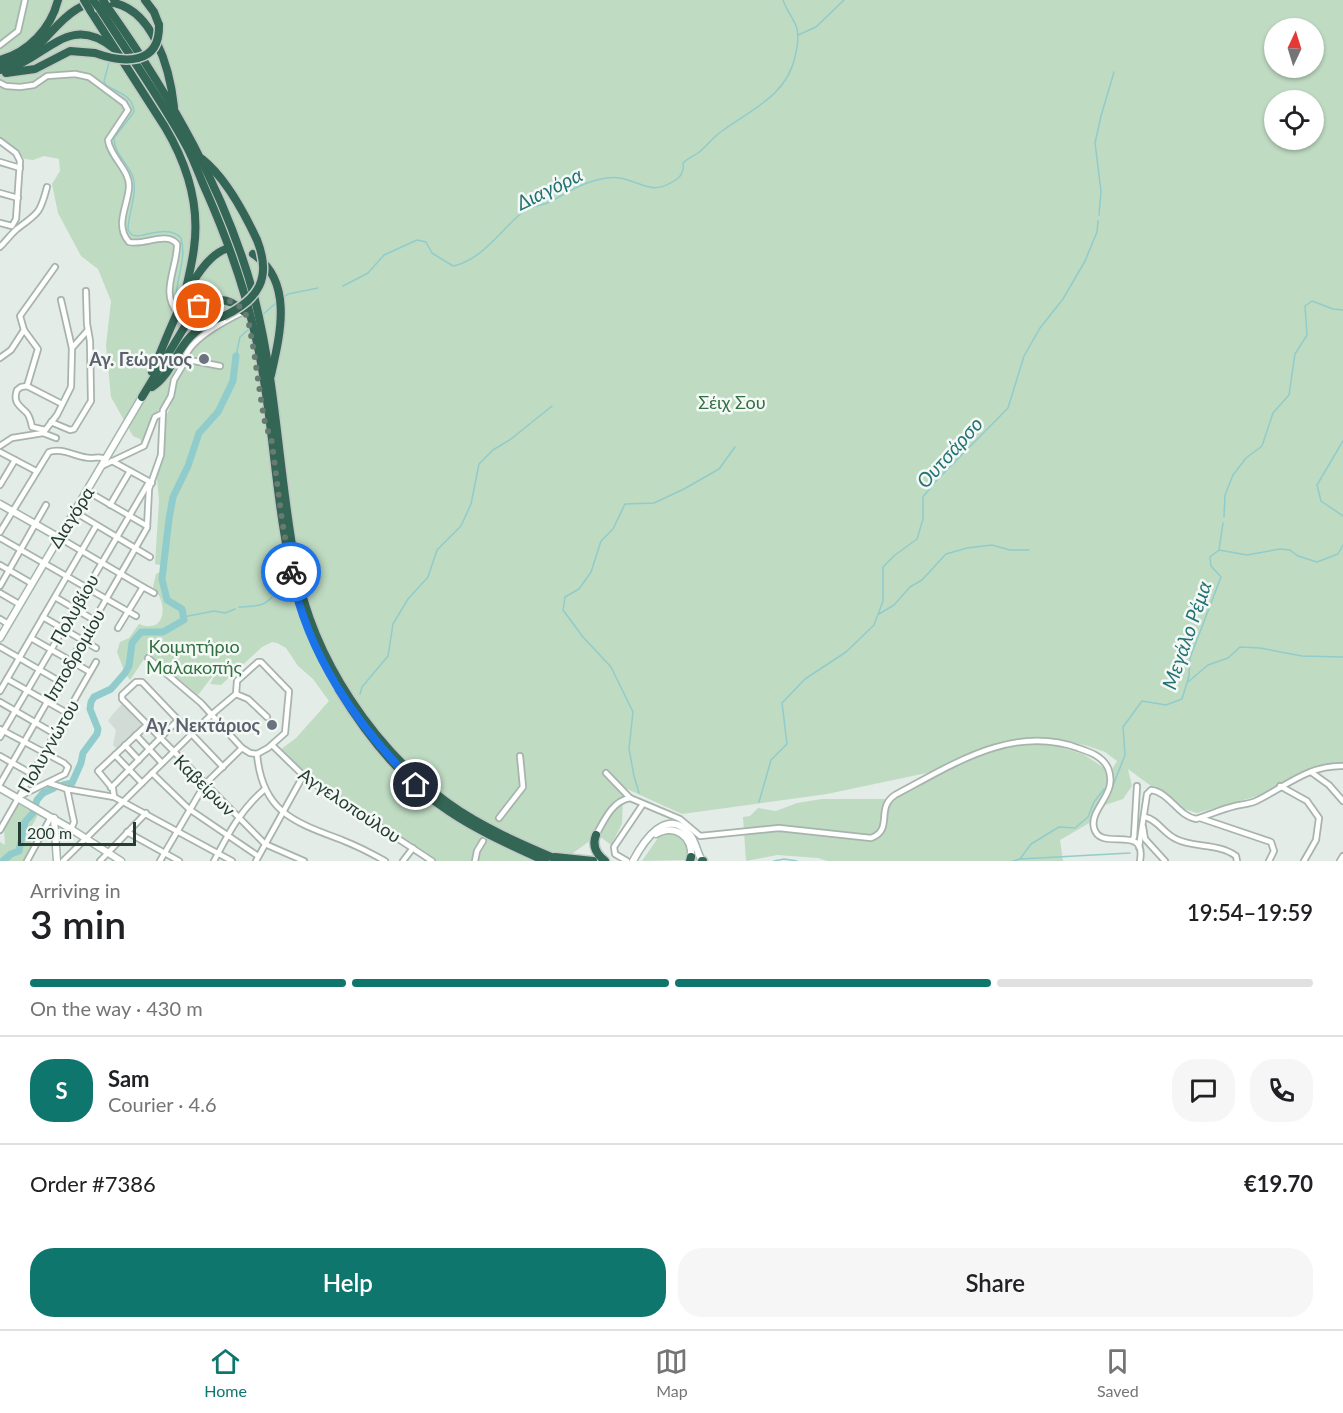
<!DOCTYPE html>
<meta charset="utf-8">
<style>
:root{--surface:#fff;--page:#f6f6f6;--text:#202124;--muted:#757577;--line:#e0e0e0;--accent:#0f766e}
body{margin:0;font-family:Lato,sans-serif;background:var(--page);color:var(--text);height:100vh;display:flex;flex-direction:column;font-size:22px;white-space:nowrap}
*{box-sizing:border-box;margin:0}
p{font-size:20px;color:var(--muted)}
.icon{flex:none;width:33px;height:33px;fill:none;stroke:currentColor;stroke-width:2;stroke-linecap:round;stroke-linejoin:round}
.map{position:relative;height:861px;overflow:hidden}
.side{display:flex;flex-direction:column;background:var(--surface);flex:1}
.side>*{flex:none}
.needle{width:39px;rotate:4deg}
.buttons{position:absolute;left:1264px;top:18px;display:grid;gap:12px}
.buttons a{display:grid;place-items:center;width:60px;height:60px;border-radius:50%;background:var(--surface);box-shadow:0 2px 4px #0004;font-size:30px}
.scale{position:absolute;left:18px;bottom:15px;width:118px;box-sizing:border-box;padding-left:6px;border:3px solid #253d32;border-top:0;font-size:16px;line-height:21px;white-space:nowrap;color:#253d32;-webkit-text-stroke:4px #f4f9f6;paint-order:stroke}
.pin{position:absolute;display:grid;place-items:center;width:51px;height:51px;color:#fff;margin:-26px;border:3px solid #fff;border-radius:50%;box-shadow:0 2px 6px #0007}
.courier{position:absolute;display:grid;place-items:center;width:60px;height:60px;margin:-30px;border:4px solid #1a73e8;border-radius:50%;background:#fff;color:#222;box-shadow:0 2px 8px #0007}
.summary em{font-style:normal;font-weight:600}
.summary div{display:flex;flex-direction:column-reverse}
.summary{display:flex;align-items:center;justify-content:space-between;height:102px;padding:0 30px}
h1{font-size:39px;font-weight:600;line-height:45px}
.bar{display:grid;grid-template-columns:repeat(4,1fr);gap:9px 6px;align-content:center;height:72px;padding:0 30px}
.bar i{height:8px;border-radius:4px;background:var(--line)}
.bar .active{background:var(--accent)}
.bar p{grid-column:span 4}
.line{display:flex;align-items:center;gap:15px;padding:0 30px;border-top:2px solid var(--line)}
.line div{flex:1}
.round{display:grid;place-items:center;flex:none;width:63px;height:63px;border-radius:24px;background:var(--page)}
.cta{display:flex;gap:12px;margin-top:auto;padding:12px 30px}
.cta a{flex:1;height:69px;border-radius:24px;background:var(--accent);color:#fff;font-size:24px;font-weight:600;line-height:69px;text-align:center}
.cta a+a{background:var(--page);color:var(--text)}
.tabs{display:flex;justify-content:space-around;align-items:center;height:84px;border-top:2px solid var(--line);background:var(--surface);font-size:16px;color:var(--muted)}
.tabs a{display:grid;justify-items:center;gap:3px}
.tabs .active{color:var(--accent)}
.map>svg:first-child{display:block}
.built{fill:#d2dcd6}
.green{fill:#bfdbc2;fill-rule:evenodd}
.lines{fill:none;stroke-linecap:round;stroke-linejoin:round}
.stream{stroke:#91cccc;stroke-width:1.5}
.river{stroke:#91cccc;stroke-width:7}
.street-casing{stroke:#a7b4ad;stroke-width:8}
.secondary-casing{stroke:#a3b7ad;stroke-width:9}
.highway-casing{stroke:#c2c9c6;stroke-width:11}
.street{stroke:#fff;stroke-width:4.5}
.secondary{stroke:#fff;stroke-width:6}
.highway{stroke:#336654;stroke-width:8}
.highway-bridge-casing{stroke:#c2c9c6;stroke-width:11;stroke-linecap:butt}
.highway-bridge{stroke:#336654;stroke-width:8}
.done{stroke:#687a71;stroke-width:6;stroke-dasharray:0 10.8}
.route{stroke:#1a73e8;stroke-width:8}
.worship-dot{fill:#6b7280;stroke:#f4f9f6;stroke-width:2}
.labels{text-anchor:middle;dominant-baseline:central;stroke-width:5;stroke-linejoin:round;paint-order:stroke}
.worship-label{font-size:18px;font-weight:bold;fill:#5b616d;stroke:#f4f9f6;text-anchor:end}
.park-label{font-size:18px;fill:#327041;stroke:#f4f9f6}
.street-label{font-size:18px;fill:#253d32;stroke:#f4f9f6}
.water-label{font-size:20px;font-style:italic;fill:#247374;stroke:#f4f9f6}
</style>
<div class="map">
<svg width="1343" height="861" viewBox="0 0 1343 861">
<rect width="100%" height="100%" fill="#e4ece7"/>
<path class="built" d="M122,704L143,726L118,750L113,745L116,730L108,721L112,715Z"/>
<g class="green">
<path d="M0,0H1343V763L1324,766L1309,771L1261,795L1197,813L1181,808L1128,769L1132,786L1123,799L1105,805L1091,822L1060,840L1063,861H827L818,858L777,855L746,861L743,817L750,816L758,808L776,811L797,803L822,799H888L981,754L1020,745L1049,744L1083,754L1109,771L1111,779V771L1117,761L1105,752L1088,746L1058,739L1029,738L988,746L936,771L827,794L682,814L627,789L623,796L622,824L611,845L598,835L573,853L566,861H436L306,776L280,750L296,738L329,701L313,679L298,666L286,648L277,643L272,642L262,647L221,685L210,684L221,665L198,695L148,653L130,680L125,673L117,652L120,642L129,638L139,624C167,635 168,602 153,587L156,574L160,572L165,566L155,564L159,501L157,479L164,423L171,404V399L152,416L142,443L140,439L133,436L111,397L106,345L111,301L98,269L81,256L58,213L52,184L60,171L59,159L44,156L33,160L25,159L0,138ZM1275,28H1314V68H1275ZM1275,100H1314V140H1275Z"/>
<path d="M18,804L38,815L29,831H26L23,837L33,843L23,861H0V842L5,845L4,829Z"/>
<path d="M667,833C683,834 692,844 687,860L642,861L658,838Z"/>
</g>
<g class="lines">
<g class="stream">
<path d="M798,35L816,27L844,0"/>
<path d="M110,59L104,81L106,85C118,93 133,95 134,112L114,138C114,154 128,163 133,177C138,195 128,212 128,230L132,235L137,236C151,234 170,226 181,238C187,259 176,278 176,299"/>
<path d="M1099,215L1101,191L1095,143L1101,116L1114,72"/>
<path d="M343,286L368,273L384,255L417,240L426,242L432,253L453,266C483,260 502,228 525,210C531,206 540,206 547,203C563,196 575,186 593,181C602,179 610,176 620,178C643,182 652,197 677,179C682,175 684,170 683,163C688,158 692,157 698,153C707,146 713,137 722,131C751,110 787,95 795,57C797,49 799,38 797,29C795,20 786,10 783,0"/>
<path d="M284,297L288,294L318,288"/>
<path d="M261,316L276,303"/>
<path d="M236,356L240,337L250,328"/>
<path d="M1343,441L1317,485L1321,501L1343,516"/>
<path d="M1224,517L1225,495L1233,475L1246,458L1262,446L1273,413L1289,395L1295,354L1307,335L1305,306L1312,301L1333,309L1343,310"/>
<path d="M1219,549L1223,523"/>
<path d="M239,607C251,606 263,608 272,597"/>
<path d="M879,614L894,605L910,587L922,580L946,554L967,548L992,545L1010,550H1029"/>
<path d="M183,617L214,611L225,613L235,609"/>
<path d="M1188,682L1208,665L1228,658L1240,647L1260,648L1302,656L1343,657"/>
<path d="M360,694L362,687L388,656L393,624L408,599L428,577L437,550L461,526L471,504L479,464L493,450L511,439L552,406"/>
<path d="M1112,788L1125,755L1123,727L1142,701L1166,705L1182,699L1189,676L1190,658L1221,577L1211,566L1210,557L1219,550L1247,555L1280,549L1290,550L1298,556L1317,562L1338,554L1343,545"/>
<path d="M639,793L634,776L629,749L633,712L611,667L583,637L563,610L565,597L579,589L591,572L601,541L613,529L625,504L654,503L684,489L719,469L735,447"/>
<path d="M759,802L771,760L787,744L782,703L805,679L846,652L874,625L883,601V567L895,555L917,539L923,519V497L934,483L1008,408L1024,356L1040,328L1063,299L1085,261L1097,232L1098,221"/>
<path d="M1020,859L1130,853"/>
<path d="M774,861L784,859L797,861"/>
<path d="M1013,861L1020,859L1031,844L1059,827L1075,828L1088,817L1094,802L1104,789"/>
</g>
<g class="river">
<path d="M63,785L72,783L81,763L83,753L97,734L98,729L90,709L91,702L94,697L111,689L125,673L129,666L132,643L141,632H163L184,620L182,609L167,600L162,579L169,519L173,497L188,466L199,433L218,412L233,381L236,356"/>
<path d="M3,861L11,854L19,851L25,822L33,813L37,800L43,793L54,788"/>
</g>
<defs>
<g id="street">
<path d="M0,45L18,31L25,0"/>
<path d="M0,83L6,86L20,87L34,85L47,76L75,74L89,77L124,103L128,110L108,140C110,157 130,170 129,187C128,206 114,225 129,242C144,246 166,231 177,244C178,266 159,294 178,313"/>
<path d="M0,141L16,153L20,161L16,219L12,226L0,223"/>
<path d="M0,162L20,168"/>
<path d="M0,193L18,198"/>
<path d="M0,247C6,241 11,234 17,229C38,213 40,214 47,187"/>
<path d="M72,348L88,330"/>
<path d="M0,358L11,350L24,330"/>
<path d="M184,363C185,341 225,321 243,312"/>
<path d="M27,386L38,349L24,330L20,316L55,267"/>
<path d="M27,386L21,387L17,390C13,401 18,405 26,412C30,416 31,422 32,427L45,430"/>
<path d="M27,386L62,404"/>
<path d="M51,422L70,430L74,429L91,401L90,341L87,324L86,291"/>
<path d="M43,433L56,438"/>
<path d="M0,446L12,438L43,433L57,415L71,387L72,348L61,300"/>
<path d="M0,452L36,471"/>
<path d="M112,461L152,483"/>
<path d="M102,466L144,446L155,417L163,413"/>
<path d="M0,485L15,460"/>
<path d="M87,491L147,526"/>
<path d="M110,505L130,471"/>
<path d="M75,512L150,557"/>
<path d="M0,532L49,452C63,447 77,458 91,458C97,458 99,456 106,459"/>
<path d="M58,537L143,587"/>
<path d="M0,538L136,616"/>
<path d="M0,565L31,583"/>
<path d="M0,586L46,505"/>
<path d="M0,593L19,604"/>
<path d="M55,597L94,620"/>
<path d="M43,617L96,648"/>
<path d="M0,619L8,624"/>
<path d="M118,628L143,587L154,593"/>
<path d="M31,638L90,672"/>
<path d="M0,647L59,681"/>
<path d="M148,658L201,703L242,748L250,753L257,754"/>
<path d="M7,679L67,713"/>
<path d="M0,691L96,526"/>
<path d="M236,694L237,681L258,662H261L289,691L285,733L268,748L257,754"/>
<path d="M0,702L55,734"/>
<path d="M0,729L64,763L68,767L65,774L20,796"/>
<path d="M136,735L162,763"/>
<path d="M0,737L148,484"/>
<path d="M125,745L139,760"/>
<path d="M272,745L307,779L432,861"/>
<path d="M257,754C262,812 294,822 342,840C357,846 371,853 385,861"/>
<path d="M115,755L142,783"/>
<path d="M0,756L32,774"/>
<path d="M223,767L142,682H136L122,695V699L265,844L304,861"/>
<path d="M1311,772L1329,785L1343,801"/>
<path d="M152,773L189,809L258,856"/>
<path d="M606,773L630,798L680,819L700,836L779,828L871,838C894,830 875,808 895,795C952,765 1012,724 1078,748C1090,752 1102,756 1108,768C1119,794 1089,808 1094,828C1100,853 1147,822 1140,861"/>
<path d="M49,783L67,789L114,797L232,861"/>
<path d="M0,784L147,528L149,489L161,455L163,410L171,396L174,380L183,365L189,360L220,366"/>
<path d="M1280,786L1307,801L1319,818L1316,840L1304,861"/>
<path d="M111,788L178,720"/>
<path d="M67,789L74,822L71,829"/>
<path d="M114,797L113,789L98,771L147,725"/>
<path d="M1145,817C1157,819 1164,834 1176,839C1193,848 1219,843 1236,856L1237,861"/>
<path d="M499,818L523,787L520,756"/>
<path d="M1200,818L1271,842L1274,851L1269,861"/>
<path d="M1143,827L1145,839L1165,861"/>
<path d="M0,830L96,662"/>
<path d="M127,832L179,861"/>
<path d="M596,835C604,821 612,801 630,798"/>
<path d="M1132,840L1134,837L1137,786"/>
<path d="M1139,847L1147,794L1151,790C1169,792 1178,816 1196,819C1209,815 1222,809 1235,806C1243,804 1251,804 1258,800C1286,786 1309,765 1343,766"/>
<path d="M27,861L51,817"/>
<path d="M63,861L211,715L236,694L248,699L267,717"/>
<path d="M100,861L146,813"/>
<path d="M160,861L205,784L242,748"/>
<path d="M214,861C228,834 241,809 265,789"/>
<path d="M256,861L303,776"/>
<path d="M403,861L413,848"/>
<path d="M475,861L477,851L483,841"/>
<path d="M627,861L615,854L614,847L643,804"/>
<path d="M1340,861L1343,856"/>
</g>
<g id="secondary">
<path d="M0,504L58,537"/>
<path d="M0,638L142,397"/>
<path d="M0,788L71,829L121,861"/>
<path d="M54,818L57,861"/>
<path d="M656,834C675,823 693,837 691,857"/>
<path d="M633,861C643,842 667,805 690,835C696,842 697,853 702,861"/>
</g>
<g id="highway">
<path d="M145,0L154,12L159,25"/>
<path d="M106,5C170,95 227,193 255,300C277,388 279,479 296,568C313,659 373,748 448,803C481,827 523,845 561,861"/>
<path d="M100,9C129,55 161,99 187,147C195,162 200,178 207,193C228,241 246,292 257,343C273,414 274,488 289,559"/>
<path d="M90,10L165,127C187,164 200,205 194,248C192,265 187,282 184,299"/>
<path d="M0,60C29,52 51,28 58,0"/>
<path d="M0,64C41,59 47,27 77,9C86,3 97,1 108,2C153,6 170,69 174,107"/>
<path d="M0,70C44,64 66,10 113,48"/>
<path d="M6,73L35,69L70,51L95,53"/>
<path d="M202,159C226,178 244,212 257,240"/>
<path d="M253,254C294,281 280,335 271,375"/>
<path d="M152,372C167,340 192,260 226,249"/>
<path d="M152,387C167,378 173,360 183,346C193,331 207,322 224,316"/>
<path d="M142,397L196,308C211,296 229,297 243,311"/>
<path d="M339,690C367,736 405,783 450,812C480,832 513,846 545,861"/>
<path d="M596,835C592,845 596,854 605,861"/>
<path d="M555,857L593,861"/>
<path d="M690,861L691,857"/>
<path d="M702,861H703"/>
</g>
</defs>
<use href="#street" class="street-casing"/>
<use href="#secondary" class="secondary-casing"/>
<use href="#highway" class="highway-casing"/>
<use href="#street" class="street"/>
<use href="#secondary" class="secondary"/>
<use href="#highway" class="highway"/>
<defs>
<g id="highway-bridge">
<path d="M84,0L90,10"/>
<path d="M93,0L100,9"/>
<path d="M103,0L106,5"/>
<path d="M95,53C123,63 160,66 159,25"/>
<path d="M224,316C259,299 272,278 257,240"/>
</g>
</defs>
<use href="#highway-bridge" class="highway-bridge-casing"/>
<use href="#highway-bridge" class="highway-bridge"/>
</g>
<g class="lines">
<path class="done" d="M199,306C213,296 235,297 245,313C249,320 250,331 252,340C257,369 260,398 266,428L271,436L282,520L291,572"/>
<path class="route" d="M291,572C308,656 356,724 416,785"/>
</g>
<g class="worship-dot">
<circle cx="204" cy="359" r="6"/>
<circle cx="272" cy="725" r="6"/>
</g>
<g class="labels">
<g class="worship-label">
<text x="192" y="359">Αγ. Γεώργιος</text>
<text x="260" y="725">Αγ. Νεκτάριος</text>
</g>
<g class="park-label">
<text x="732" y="402">Σέιχ Σου</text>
<text x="194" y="646">Κοιμητήριο<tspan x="194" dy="21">Μαλακοπής</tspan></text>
</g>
<g class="street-label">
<text transform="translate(71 517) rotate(-58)">Διαγόρα</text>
<text transform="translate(74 609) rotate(-60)">Πολυβίου</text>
<text transform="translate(74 655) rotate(-60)">Ιπποδρομίου</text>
<text transform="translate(48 746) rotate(-60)">Πολυγνώτου</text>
<text transform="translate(205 785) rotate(45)">Καβείρων</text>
<text transform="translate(350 805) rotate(34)">Αγγελοπούλου</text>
</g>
<g class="water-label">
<text transform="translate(549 188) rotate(-26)">Διαγόρα</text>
<text transform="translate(949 452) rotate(-48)">Ουτσάρσο</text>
<text transform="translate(1186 635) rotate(-71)">Μεγάλο Ρέμα</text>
</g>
</g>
</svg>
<div class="buttons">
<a><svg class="needle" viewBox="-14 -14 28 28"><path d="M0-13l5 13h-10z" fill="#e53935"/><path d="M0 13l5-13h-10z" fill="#757577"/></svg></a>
<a><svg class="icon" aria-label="locate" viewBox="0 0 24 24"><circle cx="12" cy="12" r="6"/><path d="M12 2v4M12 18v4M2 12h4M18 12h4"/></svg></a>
</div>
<div class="scale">200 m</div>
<div class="pin" style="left:199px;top:306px;background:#ea580c"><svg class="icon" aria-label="bag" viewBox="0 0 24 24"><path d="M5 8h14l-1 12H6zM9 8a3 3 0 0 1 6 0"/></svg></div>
<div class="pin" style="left:416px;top:785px;background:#1f2937"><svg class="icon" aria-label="home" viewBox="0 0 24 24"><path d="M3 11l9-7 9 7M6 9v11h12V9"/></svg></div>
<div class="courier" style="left:291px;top:572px"><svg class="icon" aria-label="bike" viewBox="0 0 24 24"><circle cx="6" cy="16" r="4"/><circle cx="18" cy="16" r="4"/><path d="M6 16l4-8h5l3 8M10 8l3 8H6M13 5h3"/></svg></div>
</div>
<section class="side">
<div class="summary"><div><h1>3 min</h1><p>Arriving in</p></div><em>19:54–19:59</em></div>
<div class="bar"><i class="active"></i><i class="active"></i><i class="active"></i><i></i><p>On the way · 430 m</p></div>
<div class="line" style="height:108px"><b class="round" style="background:var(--accent);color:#fff">S</b><div><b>Sam</b><p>Courier · 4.6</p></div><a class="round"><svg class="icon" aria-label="chat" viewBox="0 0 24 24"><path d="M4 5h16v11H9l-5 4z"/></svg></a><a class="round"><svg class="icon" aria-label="phone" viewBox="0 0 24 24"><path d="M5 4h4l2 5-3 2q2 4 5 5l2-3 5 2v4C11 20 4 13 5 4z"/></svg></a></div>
<div class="line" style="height:78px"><div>Order #7386</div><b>€19.70</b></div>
<div class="cta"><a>Help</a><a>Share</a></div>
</section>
<nav class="tabs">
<a class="active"><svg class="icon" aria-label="home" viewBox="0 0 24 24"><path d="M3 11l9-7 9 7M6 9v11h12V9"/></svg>Home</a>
<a><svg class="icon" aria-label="map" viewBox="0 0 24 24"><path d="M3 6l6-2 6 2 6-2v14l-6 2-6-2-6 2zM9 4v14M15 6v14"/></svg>Map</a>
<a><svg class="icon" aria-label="saved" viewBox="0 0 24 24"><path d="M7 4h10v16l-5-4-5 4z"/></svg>Saved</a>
</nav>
